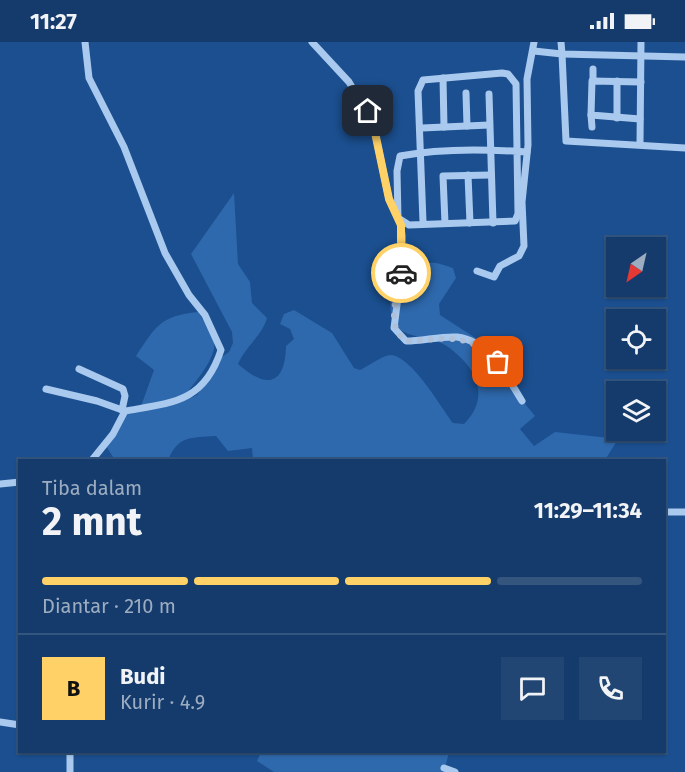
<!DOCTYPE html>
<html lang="id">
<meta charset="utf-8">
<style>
:root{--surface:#143b6b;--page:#214673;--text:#f1f3f6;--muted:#9dadc1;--line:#33557e;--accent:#ffd166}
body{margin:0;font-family:"Fira Sans",sans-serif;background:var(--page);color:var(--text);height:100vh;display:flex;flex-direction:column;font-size:22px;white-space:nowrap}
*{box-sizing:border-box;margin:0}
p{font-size:20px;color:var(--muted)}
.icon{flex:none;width:33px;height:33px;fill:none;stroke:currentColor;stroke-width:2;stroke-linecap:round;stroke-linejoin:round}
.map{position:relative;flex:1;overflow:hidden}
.details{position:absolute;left:18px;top:417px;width:648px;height:294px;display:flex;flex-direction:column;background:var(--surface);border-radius:0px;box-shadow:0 2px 4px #0004,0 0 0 2px var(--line)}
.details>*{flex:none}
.needle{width:39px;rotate:214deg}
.buttons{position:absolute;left:606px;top:195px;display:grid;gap:12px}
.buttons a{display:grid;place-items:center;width:60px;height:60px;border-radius:0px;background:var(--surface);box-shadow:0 2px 4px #0004,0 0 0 2px var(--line);font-size:30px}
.pin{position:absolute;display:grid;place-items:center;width:51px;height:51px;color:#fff;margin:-26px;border-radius:12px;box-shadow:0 3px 9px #0006}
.courier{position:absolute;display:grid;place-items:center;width:60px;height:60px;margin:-30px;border:4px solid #ffd166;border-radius:50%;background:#fff;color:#222;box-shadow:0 2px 8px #0007}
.head em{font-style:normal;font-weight:700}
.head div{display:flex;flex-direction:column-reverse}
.head{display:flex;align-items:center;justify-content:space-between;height:102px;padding:0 24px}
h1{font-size:39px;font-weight:700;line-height:45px}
.bar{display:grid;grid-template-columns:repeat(4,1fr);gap:9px 6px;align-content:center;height:72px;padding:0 24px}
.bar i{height:8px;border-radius:4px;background:var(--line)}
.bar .on{background:var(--accent)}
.bar p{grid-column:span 4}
.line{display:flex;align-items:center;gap:15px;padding:0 24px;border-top:2px solid var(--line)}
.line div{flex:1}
.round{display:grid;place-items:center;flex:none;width:63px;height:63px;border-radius:0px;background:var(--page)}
.status{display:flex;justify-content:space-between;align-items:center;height:42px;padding:0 30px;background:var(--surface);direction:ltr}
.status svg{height:16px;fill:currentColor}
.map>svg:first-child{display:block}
.green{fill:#2e69ad}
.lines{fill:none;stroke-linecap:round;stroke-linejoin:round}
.minor{stroke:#a9c9ee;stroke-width:7}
.done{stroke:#afc1d8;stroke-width:6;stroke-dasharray:0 10.8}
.route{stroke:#ffd166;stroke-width:8}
</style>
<div class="status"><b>11:27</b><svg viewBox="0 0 49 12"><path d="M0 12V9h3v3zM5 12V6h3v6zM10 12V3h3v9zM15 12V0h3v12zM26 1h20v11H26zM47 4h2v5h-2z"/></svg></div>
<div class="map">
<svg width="685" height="730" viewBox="0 0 685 730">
<rect width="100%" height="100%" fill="#1b4f8f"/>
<g class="green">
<path d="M234,151L238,222L250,240L252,261L267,276C262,294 245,305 238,322C266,347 285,344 286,304L294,297L290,287L280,282L284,272L294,268L332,291L354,326L360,328C369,324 381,314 390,313C411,313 441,365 453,381L464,382C493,353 474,322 445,303C431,294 404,297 395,282C380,256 404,225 430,221C437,220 446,224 453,226L456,236L439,262L440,273L491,306L485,313L535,374L520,387L534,404L555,390L618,397L605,418H253L252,406L228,409L216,394C190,396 179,393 168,418H115L104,401L125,370L140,367L154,328L136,314C156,284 160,274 198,270C203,278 209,286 213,294C222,314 189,346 179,361L197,353L220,316L229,310L233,301L232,290L191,212Z"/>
<path d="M261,710H449L444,730H274L257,719Z"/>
</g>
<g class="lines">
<g class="minor">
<path d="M85,0L89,36L124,105L165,211L189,253L205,273L221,308C204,361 171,361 125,369L113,392L92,418"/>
<path d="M312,0L349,40L373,81L389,157L401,183L402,194V224L394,286L406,299C423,299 440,294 457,295C490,299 507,335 522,359"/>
<path d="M561,0L562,12L685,15"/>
<path d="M534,9L562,12L566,99L685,106"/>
<path d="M443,36L444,85"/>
<path d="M593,38V27"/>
<path d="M617,39V76"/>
<path d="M466,51L467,84"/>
<path d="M489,52L493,181"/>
<path d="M591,73L592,85"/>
<path d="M640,77L591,73L592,39L641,40"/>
<path d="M422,86L489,83"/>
<path d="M640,102L641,0"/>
<path d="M468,133L470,181"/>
<path d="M423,180L418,49L423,38L502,31L508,32L516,42L518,172L515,179L409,183L398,176L397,129L400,114C441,106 486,107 527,110"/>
<path d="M445,181L443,134L490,133"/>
<path d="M477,229L494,235L500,224L519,214L524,204L522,160L528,103L527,37L534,0"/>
<path d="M79,327L123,347L125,354L122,368"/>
<path d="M46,347L97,359L125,369"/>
<path d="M0,442L20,440"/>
<path d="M664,470H685"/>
<path d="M0,680L20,683"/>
<path d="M444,726L455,730"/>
<path d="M70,730V710"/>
</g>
</g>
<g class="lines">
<path class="done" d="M401,231C397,254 385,284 406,299C447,298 464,288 498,320"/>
<path class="route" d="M368,69L373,81L389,157L401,183V231"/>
</g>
</svg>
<div class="buttons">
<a><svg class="needle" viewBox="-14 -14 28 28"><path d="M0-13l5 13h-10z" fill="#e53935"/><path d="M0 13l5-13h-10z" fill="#9dadc1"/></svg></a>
<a><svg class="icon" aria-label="locate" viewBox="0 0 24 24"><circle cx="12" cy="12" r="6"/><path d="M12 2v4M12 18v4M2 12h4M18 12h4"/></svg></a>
<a><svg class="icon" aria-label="layers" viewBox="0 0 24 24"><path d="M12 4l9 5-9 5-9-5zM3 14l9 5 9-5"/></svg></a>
</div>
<div class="pin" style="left:498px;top:320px;background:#ea580c"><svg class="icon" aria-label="bag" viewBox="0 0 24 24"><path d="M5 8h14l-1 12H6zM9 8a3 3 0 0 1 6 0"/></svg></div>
<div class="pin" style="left:368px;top:69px;background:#1f2937"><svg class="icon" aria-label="home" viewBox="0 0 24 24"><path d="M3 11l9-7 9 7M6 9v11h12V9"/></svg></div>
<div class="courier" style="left:401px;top:231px"><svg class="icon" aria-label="car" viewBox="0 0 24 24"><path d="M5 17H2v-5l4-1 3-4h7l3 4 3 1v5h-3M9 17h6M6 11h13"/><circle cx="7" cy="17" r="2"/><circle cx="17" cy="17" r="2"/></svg></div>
<section class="details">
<div class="head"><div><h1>2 mnt</h1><p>Tiba dalam</p></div><em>11:29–11:34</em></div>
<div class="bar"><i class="on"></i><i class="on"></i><i class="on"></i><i></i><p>Diantar · 210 m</p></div>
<div class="line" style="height:108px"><b class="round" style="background:var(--accent);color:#111">B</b><div><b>Budi</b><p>Kurir · 4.9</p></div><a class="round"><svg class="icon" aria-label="chat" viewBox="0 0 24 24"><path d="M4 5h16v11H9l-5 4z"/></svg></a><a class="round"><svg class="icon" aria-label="phone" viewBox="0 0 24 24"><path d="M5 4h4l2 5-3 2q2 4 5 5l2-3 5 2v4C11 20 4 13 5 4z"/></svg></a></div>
</section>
</div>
